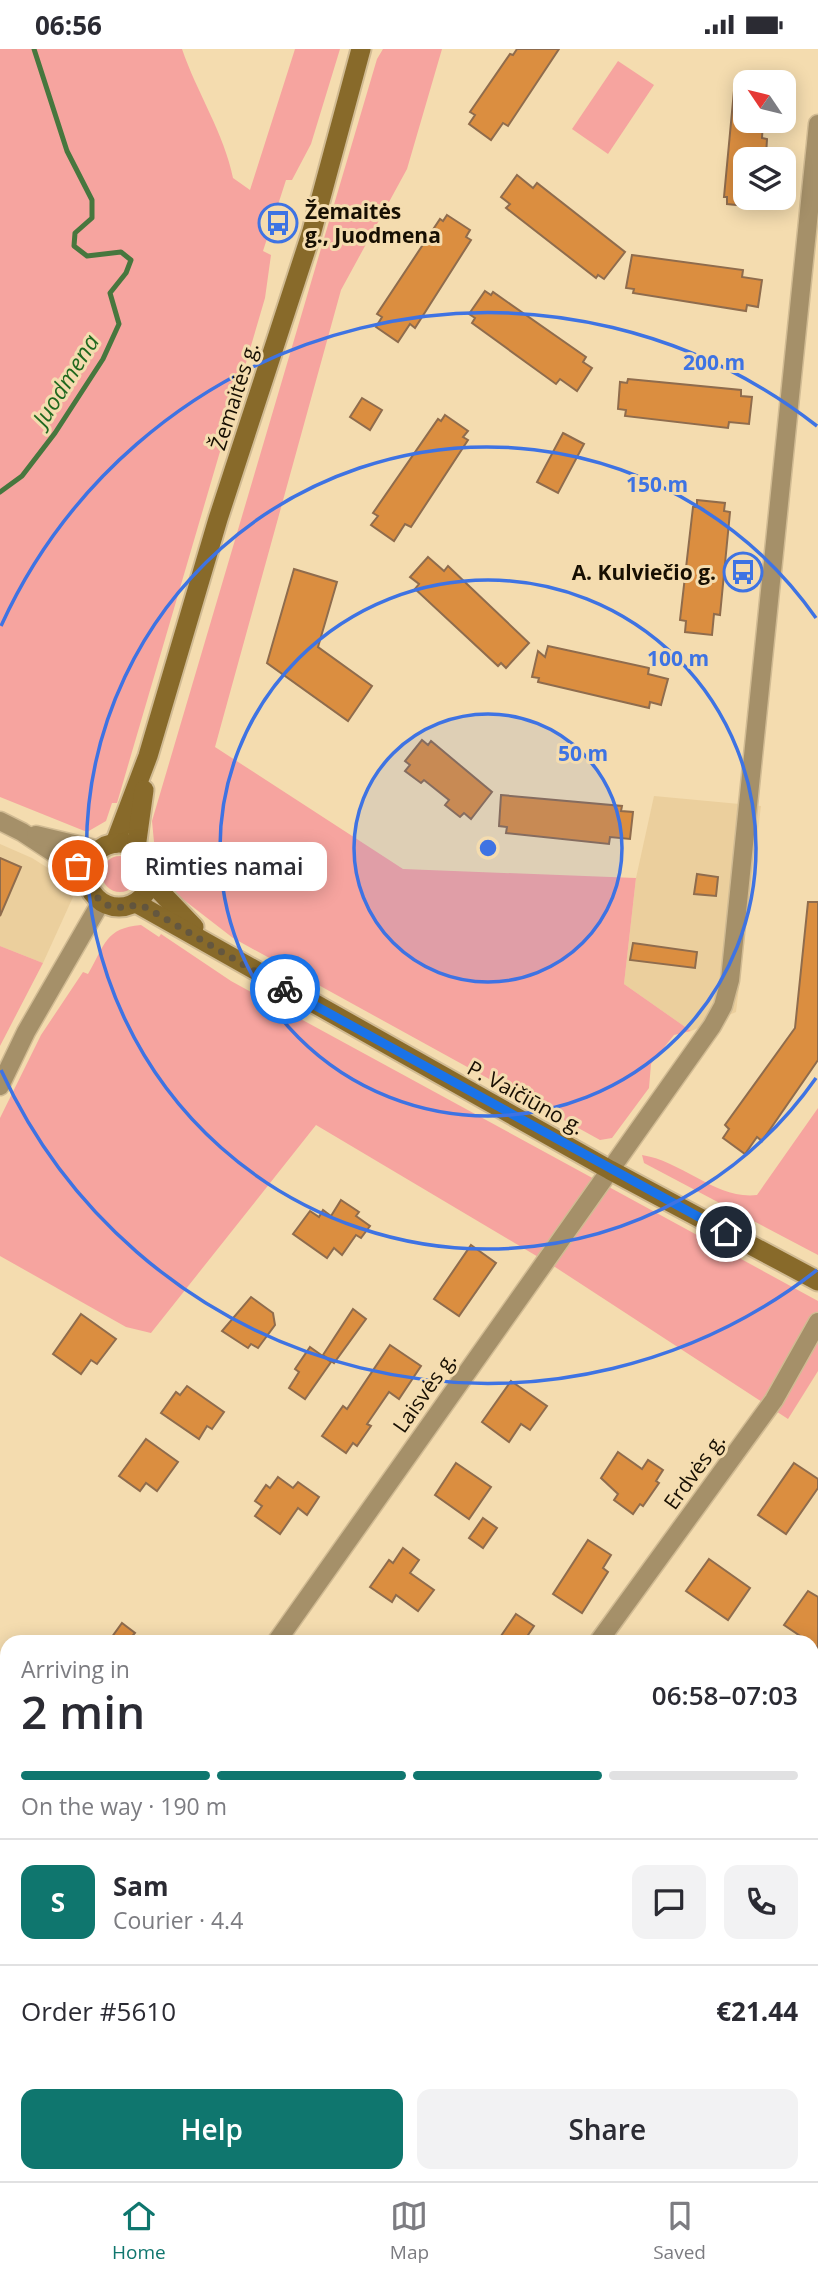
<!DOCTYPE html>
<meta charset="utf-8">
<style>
:root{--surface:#fff;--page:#f2f2f3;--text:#2b2b33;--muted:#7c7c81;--line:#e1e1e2;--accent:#0f766e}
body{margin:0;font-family:"Open Sans",sans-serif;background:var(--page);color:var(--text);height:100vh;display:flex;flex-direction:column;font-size:26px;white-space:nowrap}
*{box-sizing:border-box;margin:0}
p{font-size:23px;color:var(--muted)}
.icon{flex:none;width:38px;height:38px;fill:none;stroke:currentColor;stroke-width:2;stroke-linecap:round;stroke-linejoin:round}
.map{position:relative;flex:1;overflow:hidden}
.side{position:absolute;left:0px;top:1586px;width:819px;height:548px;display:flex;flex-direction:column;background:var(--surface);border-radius:21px 21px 0 0;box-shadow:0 4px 18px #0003}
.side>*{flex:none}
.needle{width:46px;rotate:305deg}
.controls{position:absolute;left:733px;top:21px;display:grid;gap:14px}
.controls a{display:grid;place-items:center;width:63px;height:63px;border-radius:14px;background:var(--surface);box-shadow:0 4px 18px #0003;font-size:35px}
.pin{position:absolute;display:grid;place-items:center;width:60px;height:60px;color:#fff;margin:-30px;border:4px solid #fff;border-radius:50%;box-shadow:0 2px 7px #0007}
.courier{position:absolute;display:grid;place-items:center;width:70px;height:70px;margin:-35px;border:5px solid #1a73e8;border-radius:50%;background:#fff;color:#222;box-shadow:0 2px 9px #0007}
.bubble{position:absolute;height:49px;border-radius:14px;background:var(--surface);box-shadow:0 4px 18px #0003;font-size:23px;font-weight:600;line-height:49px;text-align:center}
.headline em{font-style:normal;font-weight:600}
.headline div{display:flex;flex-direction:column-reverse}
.headline{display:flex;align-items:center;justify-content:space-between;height:119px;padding:0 21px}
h1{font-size:46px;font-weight:600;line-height:52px}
.bar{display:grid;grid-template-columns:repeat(4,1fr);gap:10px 7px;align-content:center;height:84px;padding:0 21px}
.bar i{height:9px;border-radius:5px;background:var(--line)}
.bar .current{background:var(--accent)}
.bar p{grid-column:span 4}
.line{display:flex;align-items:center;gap:18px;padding:0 21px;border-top:2px solid var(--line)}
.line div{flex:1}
.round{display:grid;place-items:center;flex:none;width:74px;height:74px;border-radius:14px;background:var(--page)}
.cta{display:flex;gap:14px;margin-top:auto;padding:14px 21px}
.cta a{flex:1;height:80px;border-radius:14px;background:var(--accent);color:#fff;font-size:28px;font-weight:600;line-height:80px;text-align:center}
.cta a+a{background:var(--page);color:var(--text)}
.status{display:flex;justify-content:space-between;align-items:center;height:49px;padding:0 35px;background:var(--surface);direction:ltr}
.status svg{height:19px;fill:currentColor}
.menu{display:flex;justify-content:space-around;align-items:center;height:98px;border-top:2px solid var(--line);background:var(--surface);font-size:19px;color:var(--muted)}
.menu a{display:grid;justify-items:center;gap:4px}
.menu .current{color:var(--accent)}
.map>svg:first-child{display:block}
.built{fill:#ebcf9d}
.green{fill:#f6a49f}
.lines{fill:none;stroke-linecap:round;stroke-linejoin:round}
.stream{stroke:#47773e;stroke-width:5}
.building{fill:#db8e40;stroke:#8f6c4d;stroke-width:2}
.minor-casing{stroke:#d1bb93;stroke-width:21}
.secondary-casing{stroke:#d1bb93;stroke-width:23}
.minor{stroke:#a59069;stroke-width:18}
.secondary{stroke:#886a2a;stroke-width:19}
.done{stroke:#64573f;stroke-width:7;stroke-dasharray:0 12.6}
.route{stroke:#1a73e8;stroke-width:9}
.ring{fill:none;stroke:#3e73e3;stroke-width:3.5}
.labels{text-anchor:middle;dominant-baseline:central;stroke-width:6;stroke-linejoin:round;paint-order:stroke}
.poi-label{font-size:21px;font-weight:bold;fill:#170f02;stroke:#f4dcaf;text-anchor:start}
.street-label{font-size:21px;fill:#170f02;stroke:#f4dcaf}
.water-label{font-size:23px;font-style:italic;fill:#20691f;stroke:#f4dcaf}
.centre{fill:#3e73e3;stroke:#f4dcaf;stroke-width:3.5}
.ring-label{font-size:21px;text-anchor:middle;font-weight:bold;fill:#3e73e3;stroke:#f4dcaf;stroke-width:6;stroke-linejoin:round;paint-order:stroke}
</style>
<div class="status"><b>06:56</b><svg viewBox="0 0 49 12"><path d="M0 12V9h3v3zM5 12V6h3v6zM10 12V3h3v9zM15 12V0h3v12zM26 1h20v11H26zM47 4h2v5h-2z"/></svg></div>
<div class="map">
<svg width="818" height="2132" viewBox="0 0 818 2132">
<rect width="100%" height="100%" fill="#f4dcaf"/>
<g class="built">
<path d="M654,747L761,757L736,963L691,982L624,935L636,829Z"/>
<path d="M0,795L32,809L67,831L73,848L43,914L0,897Z"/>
</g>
<g class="green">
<path d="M0,0H182C197,44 224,84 233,129L250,141L295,0H340L311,95L292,131H286L263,202L271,206L265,249L117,754H112L106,772L87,783L0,748Z"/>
<path d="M383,0H442L407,120L341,241L215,698L403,820L636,829L624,935L691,982L674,986L651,1015L649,1039L612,1089L600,1091L233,889L171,841L166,813L154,793L152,772L377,10Z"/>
<path d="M618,12L654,36L608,105L572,80Z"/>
<circle cx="120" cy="825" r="18"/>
<path d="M141,876L159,888L161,885L231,932L818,1252V1322L788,1370L555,1218L316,1076L151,1284L126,1278L0,1207V1069L41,986L83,923L88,925C105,896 105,879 141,876Z"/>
<path d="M0,897L43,914L0,997Z"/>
<path d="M818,1059V1206L644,1114L642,1106C682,1112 717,1151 757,1146Z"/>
</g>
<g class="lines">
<path class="stream" d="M0,443L22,427L55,384L103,310L119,275L110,244L126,224L131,211L121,203L87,207L74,197L75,184L92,169V151L67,102L34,0"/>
</g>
<g class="building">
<path d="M517,0H559L508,77L503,74L491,91L469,75L475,66L470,63L510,5L513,6Z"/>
<path d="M735,31H746V72H763L762,89L767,90L766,107L746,110V157L727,155V148H724Z"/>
<path d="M517,126L533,139L537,134L625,203L604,230L598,226L596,229L506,159L510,155L501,148Z"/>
<path d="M447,166L470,181L466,188L471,191L415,279L410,275L398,293L376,278L382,268L377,265L440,170L443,172Z"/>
<path d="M632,206L743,221L742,228L762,231L758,258L747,256L746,262L633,244L634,240L626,239Z"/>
<path d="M485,242L491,246L493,243L586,308L583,313L592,319L577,342L560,330L556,335L472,274L475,269L469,265Z"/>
<path d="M628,330L741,341V347L752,348L749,375L729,373L728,379L625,367L626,361L618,360L620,333L627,334Z"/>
<path d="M362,349L382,361L370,381L350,368Z"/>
<path d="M445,366L468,382L463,388L468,391L411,478L405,475L394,492L371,476L378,467L373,464L438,370L441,372Z"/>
<path d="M563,384L584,395L558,444L537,433Z"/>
<path d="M697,451L725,454L724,462L730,463L720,566L714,565L712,586L685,583L686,572L680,571L693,458H697Z"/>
<path d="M428,508L444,522L448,517L529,594L506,619L501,614L498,617L415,540L419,535L410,528Z"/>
<path d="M294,520L337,533L318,598L372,637L348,672L267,614Z"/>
<path d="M548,597L649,619L648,625L668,630L661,656L650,653L649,659L538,633L539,629L532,628L538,602L545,608Z"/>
<path d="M422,691L428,696L431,692L492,743L471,770L464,764L460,768L445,756L449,751L424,731L421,734L405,722L410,716L405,712Z"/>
<path d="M501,746L622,757L621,762L633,763L630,790L610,788L609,795L506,784L507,778L499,777Z"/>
<path d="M0,809L21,818L0,867Z"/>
<path d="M697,825L718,828L716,847L694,845Z"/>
<path d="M808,853H818V1011L762,1092L757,1088L745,1105L723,1089L729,1080L725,1076L795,979Z"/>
<path d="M633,894L697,903L695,919L630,911Z"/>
<path d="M341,1151L359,1163L356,1167L370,1177L361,1189L356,1186L342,1206L334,1199L327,1209L293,1185L310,1162L319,1168L323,1161L331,1167Z"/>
<path d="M471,1196L496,1214L459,1267L434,1250Z"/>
<path d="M251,1248L273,1264L275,1276L258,1299L251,1295L248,1299L222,1282Z"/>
<path d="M353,1260L366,1270L334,1314L323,1306Z"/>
<path d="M81,1265L116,1290L97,1315L91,1311L81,1325L53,1305Z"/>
<path d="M390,1296L421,1317L399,1350L389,1343L367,1375L371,1377L357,1397L353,1394L346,1404L322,1387L343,1357L347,1360Z"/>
<path d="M310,1298L331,1313L305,1350L289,1339L299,1323L295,1320Z"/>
<path d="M511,1332L547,1357L530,1381L521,1375L509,1393L482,1373Z"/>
<path d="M187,1337L224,1363L212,1380L207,1377L199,1390L161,1364L176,1343L180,1346Z"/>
<path d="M146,1390L178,1413L157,1442L146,1434L140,1442L119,1427Z"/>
<path d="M618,1403L642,1420L648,1411L663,1421L656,1432L659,1434L643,1457L640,1455L633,1465L614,1451L618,1445L601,1429Z"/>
<path d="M456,1414L491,1438L469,1470L435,1446Z"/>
<path d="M794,1414L818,1430V1439L786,1485L758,1466Z"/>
<path d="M278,1428L293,1439L298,1433L319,1448L307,1466L298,1459L280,1485L255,1467L262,1457L255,1452L266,1436L270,1439Z"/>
<path d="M483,1469L497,1479L483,1499L469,1489Z"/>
<path d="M588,1491L611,1506L603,1519L608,1523L582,1564L553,1545Z"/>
<path d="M403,1499L419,1511L410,1524L434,1541L418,1562L396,1546L392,1553L370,1538L389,1511L393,1514Z"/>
<path d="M709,1510L750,1539L728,1571L686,1542Z"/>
<path d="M808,1542L818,1548V1599L784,1576Z"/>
<path d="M516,1565L534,1577L524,1592H509L501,1587Z"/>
<path d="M122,1574L135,1584L128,1592H109Z"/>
</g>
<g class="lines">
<defs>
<g id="minor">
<path d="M0,772L22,783L87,826"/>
<path d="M36,786L99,801"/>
<path d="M0,1037L26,983L101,853"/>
<path d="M277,1592L712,977L723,957L730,931L818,75"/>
<path d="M599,1592L774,1351L818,1273"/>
<path d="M812,1772L818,1764"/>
<path d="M0,2130L6,2132"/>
<path d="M289,2132L290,2126"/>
<path d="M561,2132L565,2126"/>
</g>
<g id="secondary">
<path d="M115,794L148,707L218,470L312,182L361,0"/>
<circle cx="119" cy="826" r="32"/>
<path d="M136,799L144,741"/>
<path d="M151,833L194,878"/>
<path d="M136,854L610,1121L818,1232"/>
</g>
</defs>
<use href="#minor" class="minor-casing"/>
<use href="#secondary" class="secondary-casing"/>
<use href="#minor" class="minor"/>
<use href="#secondary" class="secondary"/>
</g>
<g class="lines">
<path class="done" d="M78,817C92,830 91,854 114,858C127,860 134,853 147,859L285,940"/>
<path class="route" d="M285,940L726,1183"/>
</g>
<circle cx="488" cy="799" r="134" fill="#3e73e3" fill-opacity=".12"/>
<g class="ring">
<circle cx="488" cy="799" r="134"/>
<circle cx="488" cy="799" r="268"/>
<path d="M816 1029A401 401 0 1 1 816 569"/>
<path d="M817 1221A535 535 0 0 1 1 1021M1 577A535 535 0 0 1 817 377"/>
</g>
<defs>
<symbol id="bus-ring" viewBox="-11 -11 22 22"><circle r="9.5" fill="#f4dcaf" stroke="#3e73e3" stroke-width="1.5"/><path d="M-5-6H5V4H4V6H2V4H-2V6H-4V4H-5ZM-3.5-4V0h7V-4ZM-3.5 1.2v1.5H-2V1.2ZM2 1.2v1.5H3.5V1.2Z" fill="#3e73e3"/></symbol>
</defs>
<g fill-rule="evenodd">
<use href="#bus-ring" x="256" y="152" width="44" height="44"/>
<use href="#bus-ring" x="721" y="501" width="44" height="44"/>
</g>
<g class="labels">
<g class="poi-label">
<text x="305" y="162">Žemaitės<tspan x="305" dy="24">g., Juodmena</tspan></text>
<text x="716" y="523" text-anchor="end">A. Kulviečio g.</text>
</g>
<g class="street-label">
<text transform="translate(234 347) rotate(-72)">Žemaitės g.</text>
<text transform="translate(526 1048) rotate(29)">P. Vaičiūno g.</text>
<text transform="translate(424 1343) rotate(-55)">Laisvės g.</text>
<text transform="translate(694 1422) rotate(-54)">Erdvės g.</text>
</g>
<g class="water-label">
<text transform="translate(65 331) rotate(-58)">Juodmena</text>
</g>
</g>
<circle cx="488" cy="799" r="10" class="centre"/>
<g class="ring-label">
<text x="714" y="321">200 m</text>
<text x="657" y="443">150 m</text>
<text x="678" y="617">100 m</text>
<text x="583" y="712">50 m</text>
</g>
</svg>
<div class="controls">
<a><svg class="needle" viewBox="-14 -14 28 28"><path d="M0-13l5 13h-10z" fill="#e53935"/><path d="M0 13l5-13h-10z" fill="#7c7c81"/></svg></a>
<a><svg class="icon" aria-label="layers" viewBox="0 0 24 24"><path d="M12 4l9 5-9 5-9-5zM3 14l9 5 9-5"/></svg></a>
</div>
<div class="pin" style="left:78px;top:817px;background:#ea580c"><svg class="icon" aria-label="bag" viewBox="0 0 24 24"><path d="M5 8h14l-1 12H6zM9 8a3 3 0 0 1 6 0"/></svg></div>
<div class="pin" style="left:726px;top:1183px;background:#1f2937"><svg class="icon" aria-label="home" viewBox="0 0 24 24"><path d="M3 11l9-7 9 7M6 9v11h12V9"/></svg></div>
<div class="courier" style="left:285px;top:940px"><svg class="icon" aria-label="bike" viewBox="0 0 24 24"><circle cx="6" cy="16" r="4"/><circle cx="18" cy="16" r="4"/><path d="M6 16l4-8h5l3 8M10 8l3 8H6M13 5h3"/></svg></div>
<div class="bubble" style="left:121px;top:793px;width:206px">Rimties namai</div>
<section class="side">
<div class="headline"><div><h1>2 min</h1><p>Arriving in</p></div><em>06:58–07:03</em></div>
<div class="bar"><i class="current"></i><i class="current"></i><i class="current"></i><i></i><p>On the way · 190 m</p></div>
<div class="line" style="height:126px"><b class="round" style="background:var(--accent);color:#fff">S</b><div><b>Sam</b><p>Courier · 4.4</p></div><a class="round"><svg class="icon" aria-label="chat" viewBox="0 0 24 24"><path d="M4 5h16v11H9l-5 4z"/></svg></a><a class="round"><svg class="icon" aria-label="phone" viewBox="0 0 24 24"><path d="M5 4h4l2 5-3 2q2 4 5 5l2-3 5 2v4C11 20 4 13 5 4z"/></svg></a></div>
<div class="line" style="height:91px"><div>Order #5610</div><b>€21.44</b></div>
<div class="cta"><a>Help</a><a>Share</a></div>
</section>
</div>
<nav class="menu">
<a class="current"><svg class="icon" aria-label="home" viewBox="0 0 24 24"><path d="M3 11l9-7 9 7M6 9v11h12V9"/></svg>Home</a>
<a><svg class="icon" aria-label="map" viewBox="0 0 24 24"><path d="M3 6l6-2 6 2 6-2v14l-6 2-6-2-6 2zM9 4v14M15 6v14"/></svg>Map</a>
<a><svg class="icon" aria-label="saved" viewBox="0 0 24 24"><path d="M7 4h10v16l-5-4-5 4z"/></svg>Saved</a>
</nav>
